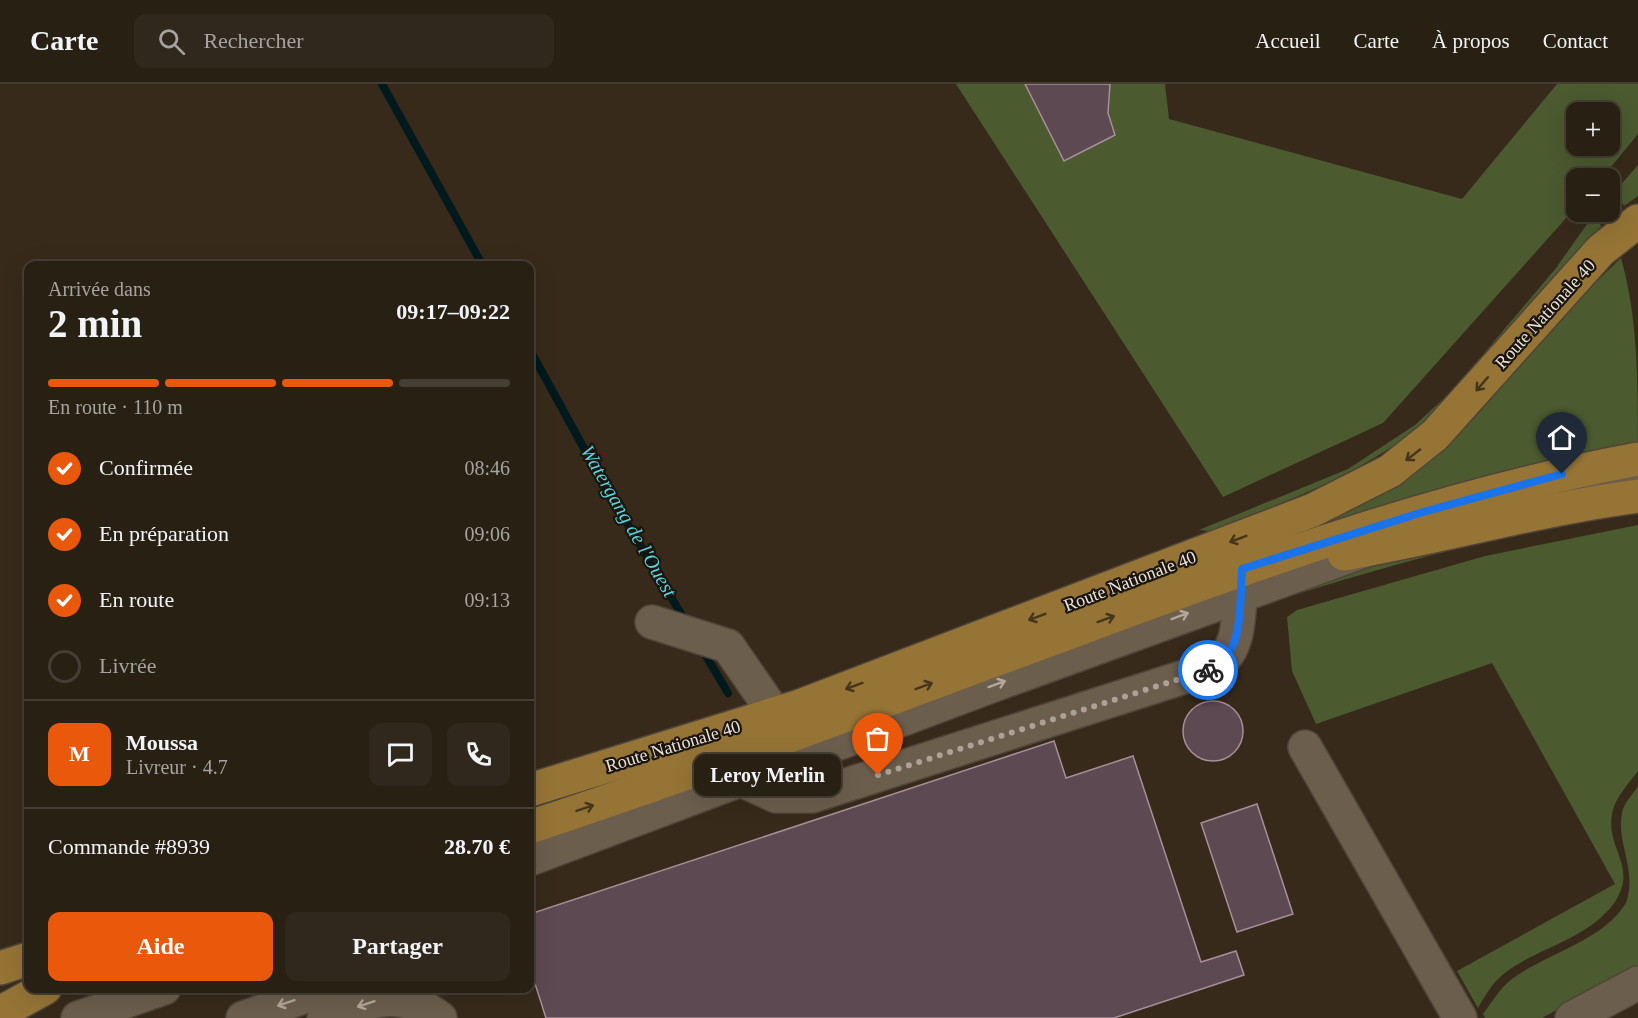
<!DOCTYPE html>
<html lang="fr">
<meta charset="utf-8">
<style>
:root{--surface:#292014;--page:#31281d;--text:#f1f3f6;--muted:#a5a3a0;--line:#453e34;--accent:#ea580c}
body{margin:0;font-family:"Times New Roman",serif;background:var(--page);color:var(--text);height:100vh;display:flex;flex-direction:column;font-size:22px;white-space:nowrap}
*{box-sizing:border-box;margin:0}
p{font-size:20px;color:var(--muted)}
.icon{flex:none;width:33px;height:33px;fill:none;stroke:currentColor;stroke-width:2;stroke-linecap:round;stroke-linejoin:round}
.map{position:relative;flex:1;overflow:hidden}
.drawer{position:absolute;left:24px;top:177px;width:510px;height:732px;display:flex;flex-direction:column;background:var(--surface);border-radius:12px;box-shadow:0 6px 24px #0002,0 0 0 2px var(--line)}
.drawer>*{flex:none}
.buttons{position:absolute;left:1566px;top:18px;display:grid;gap:12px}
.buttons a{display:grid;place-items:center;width:54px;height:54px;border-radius:12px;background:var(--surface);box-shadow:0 6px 24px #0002,0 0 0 2px var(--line);font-size:30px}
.pin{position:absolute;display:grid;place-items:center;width:51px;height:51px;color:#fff;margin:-62px -26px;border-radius:50% 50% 50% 0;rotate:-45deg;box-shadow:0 0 6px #0007}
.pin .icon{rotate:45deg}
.courier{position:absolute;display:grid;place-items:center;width:60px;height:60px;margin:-30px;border:4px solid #1a73e8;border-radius:50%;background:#fff;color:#222;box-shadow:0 2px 8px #0007}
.bubble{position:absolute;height:42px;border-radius:12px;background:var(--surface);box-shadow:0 6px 24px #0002,0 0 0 2px var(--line);font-size:20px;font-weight:600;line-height:42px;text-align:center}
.head em{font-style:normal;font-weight:600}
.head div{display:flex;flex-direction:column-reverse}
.head{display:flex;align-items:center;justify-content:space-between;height:102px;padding:0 24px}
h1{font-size:39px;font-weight:600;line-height:45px}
.bar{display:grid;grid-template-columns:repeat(4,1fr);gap:9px 6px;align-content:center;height:72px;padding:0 24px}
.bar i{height:8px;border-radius:4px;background:var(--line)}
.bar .active{background:var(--accent)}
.bar p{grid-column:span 4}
.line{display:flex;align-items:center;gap:15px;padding:0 24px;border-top:2px solid var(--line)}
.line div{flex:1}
.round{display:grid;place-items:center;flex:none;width:63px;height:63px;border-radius:12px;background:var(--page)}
ol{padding:0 24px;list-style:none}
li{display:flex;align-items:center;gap:18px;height:66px}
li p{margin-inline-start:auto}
li .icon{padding:6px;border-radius:50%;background:var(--accent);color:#fff;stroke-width:4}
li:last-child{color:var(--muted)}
li i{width:33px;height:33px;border:3px solid var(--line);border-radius:50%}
.cta{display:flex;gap:12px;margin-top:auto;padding:12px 24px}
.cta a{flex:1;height:69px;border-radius:12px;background:var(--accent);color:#fff;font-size:24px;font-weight:600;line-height:69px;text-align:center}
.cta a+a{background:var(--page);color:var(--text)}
header{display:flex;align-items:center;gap:36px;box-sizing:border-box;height:84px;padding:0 30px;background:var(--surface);border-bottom:2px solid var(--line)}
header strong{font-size:28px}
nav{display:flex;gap:33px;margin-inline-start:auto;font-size:21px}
.search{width:420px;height:54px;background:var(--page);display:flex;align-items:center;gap:15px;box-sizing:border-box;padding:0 21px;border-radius:12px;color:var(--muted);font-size:22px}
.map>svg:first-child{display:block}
.green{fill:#4b5a2f;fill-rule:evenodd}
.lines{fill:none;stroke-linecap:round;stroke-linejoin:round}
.stream{stroke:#00191c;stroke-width:8}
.building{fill:#5d4952;stroke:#a68f99;stroke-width:1.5}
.minor-casing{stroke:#4f4538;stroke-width:36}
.major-casing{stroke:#4f4538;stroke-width:36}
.minor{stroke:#6c5e4d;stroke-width:33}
.major{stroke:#957436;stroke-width:33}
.oneway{stroke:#45361b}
.oneway2{stroke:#b2a79a}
.done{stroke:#aca296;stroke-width:6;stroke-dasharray:0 10.8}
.route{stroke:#1a73e8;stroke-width:8}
.labels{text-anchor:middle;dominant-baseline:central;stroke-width:4.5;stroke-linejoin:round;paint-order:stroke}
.street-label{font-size:18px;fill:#ebe3d9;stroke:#1a140d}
.water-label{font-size:20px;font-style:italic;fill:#55d4e1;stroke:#1a140d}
</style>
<header>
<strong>Carte</strong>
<div class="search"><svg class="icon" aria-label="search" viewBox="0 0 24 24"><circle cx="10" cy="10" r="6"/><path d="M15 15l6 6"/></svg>Rechercher</div>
<nav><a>Accueil</a><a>Carte</a><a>À propos</a><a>Contact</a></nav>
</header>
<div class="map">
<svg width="1638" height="934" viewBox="0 0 1638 934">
<rect width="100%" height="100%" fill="#372a1b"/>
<g class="green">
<path d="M956,0H1165L1169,35L1462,115L1557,0H1638V50L1602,94H1576V123L1383,339L1223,413ZM1576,28H1610V62H1576Z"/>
<path d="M1638,81V112L1624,122L1618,112V104Z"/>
<path d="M1592,133H1597L1601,142L1432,333C1364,390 1290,416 1210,447L1199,446L1348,385L1415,341L1454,305L1556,184Z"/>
<path d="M1621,174C1638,233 1638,300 1638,362L1219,478L1439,366L1478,330L1576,217Z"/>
<path d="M1638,423V429C1517,445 1397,479 1281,515L1279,509L1401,473Z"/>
<path d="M1638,441V687C1628,700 1615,714 1612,730C1606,766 1638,782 1615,818C1586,859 1527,865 1496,897C1489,905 1483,915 1478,924L1457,887L1615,800L1492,579L1316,640L1292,587L1287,533L1297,526L1485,472Z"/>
<path d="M1638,702V882L1542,934H1485L1483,930C1492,918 1500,904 1512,895C1545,870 1603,857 1626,819C1638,783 1614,758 1623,725C1626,717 1633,710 1638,702Z"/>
</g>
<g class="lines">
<g class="stream">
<path d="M382,0L483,182"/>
<path d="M530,266L603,399L686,538"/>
<path d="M702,565L728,609"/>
</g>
</g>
<g class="building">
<path d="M1025,0H1110L1108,29L1115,51L1064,77Z"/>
<circle cx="1213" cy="647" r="30"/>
<path d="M1054,657L1066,694L1133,672L1201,878L1236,867L1244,891L1114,934H546L530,884V830Z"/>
<path d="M1257,720L1293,830L1237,848L1201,739Z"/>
</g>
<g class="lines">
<defs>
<g id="minor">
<path d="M1537,416L1638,392"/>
<path d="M652,538L728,562L775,630"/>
<path d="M1305,663L1460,934"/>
<path d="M728,690L776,712H812L1209,585C1244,570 1238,525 1241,492"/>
<path d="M530,775L994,601L1372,464"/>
<path d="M78,934L164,904"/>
<path d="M243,934L329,904"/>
<path d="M324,934C370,918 396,902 440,934"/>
<path d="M1572,934L1638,899"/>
</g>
<g id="major">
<path d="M1344,470C1443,453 1539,425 1638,412"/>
<path d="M530,706L800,622L1313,426L1390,387L1435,351L1601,166L1638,137"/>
<path d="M530,743C712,683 891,614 1071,548C1256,479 1443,411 1638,375"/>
<path d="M0,884L28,875"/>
<path d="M0,929L45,904"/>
</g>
</defs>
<use href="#minor" class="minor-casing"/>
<use href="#major" class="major-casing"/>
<use href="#minor" class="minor"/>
<use href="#major" class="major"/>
</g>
<defs><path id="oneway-shaft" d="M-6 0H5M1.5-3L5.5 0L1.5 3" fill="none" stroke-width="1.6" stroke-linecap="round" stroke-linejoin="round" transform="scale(1.5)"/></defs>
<g class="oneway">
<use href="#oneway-shaft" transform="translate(1482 300) rotate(131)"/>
<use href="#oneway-shaft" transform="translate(1413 371) rotate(142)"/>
<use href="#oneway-shaft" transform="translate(1238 455) rotate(159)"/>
<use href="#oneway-shaft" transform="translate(1037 533) rotate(159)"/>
<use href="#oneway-shaft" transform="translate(1106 535) rotate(-20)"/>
<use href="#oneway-shaft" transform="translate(854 602) rotate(160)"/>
<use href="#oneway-shaft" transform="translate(924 602) rotate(-20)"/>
<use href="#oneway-shaft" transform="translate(585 724) rotate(-19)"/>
</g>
<g class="oneway2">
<use href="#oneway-shaft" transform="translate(1180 532) rotate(-20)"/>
<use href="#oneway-shaft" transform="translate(997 600) rotate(-20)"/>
<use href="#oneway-shaft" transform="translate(286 919) rotate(161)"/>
<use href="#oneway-shaft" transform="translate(366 920) rotate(162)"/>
</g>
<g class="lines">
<path class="done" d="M878,691L1208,586"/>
<path class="route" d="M1208,586C1246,571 1239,519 1242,485L1423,428L1562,390"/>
</g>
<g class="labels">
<g class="street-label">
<text transform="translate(1545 230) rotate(-48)">Route Nationale 40</text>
<text transform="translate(1130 497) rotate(-21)">Route Nationale 40</text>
<text transform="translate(673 662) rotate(-17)">Route Nationale 40</text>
</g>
<g class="water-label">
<text transform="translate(629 437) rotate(60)">Watergang de l'Ouest</text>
</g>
</g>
</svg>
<div class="buttons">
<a>+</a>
<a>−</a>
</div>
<div class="pin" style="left:878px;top:691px;background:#ea580c"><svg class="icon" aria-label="bag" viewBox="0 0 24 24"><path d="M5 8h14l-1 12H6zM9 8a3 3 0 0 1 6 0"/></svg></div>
<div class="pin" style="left:1562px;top:390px;background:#1f2937"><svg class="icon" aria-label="home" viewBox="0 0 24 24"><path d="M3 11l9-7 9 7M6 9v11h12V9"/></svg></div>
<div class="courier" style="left:1208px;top:586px"><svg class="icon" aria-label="bike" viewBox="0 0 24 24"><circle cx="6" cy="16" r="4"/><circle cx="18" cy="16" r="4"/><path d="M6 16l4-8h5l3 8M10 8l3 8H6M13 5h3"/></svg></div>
<div class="bubble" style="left:694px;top:670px;width:147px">Leroy Merlin</div>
<section class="drawer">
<div class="head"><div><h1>2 min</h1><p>Arrivée dans</p></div><em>09:17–09:22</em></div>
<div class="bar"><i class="active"></i><i class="active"></i><i class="active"></i><i></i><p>En route · 110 m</p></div>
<ol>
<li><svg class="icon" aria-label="check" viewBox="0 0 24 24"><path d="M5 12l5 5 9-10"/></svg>Confirmée<p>08:46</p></li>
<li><svg class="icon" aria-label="check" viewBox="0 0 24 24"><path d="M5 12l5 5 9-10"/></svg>En préparation<p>09:06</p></li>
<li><svg class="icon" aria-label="check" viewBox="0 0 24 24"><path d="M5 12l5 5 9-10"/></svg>En route<p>09:13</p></li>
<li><i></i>Livrée</li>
</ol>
<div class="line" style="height:108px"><b class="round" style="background:var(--accent);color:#fff">M</b><div><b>Moussa</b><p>Livreur · 4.7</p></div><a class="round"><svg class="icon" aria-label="chat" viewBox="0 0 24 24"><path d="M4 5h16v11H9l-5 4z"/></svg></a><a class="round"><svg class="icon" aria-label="phone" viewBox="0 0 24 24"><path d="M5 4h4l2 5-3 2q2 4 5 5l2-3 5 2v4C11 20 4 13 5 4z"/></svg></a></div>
<div class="line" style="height:78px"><div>Commande #8939</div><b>28.70 €</b></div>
<div class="cta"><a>Aide</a><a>Partager</a></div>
</section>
</div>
